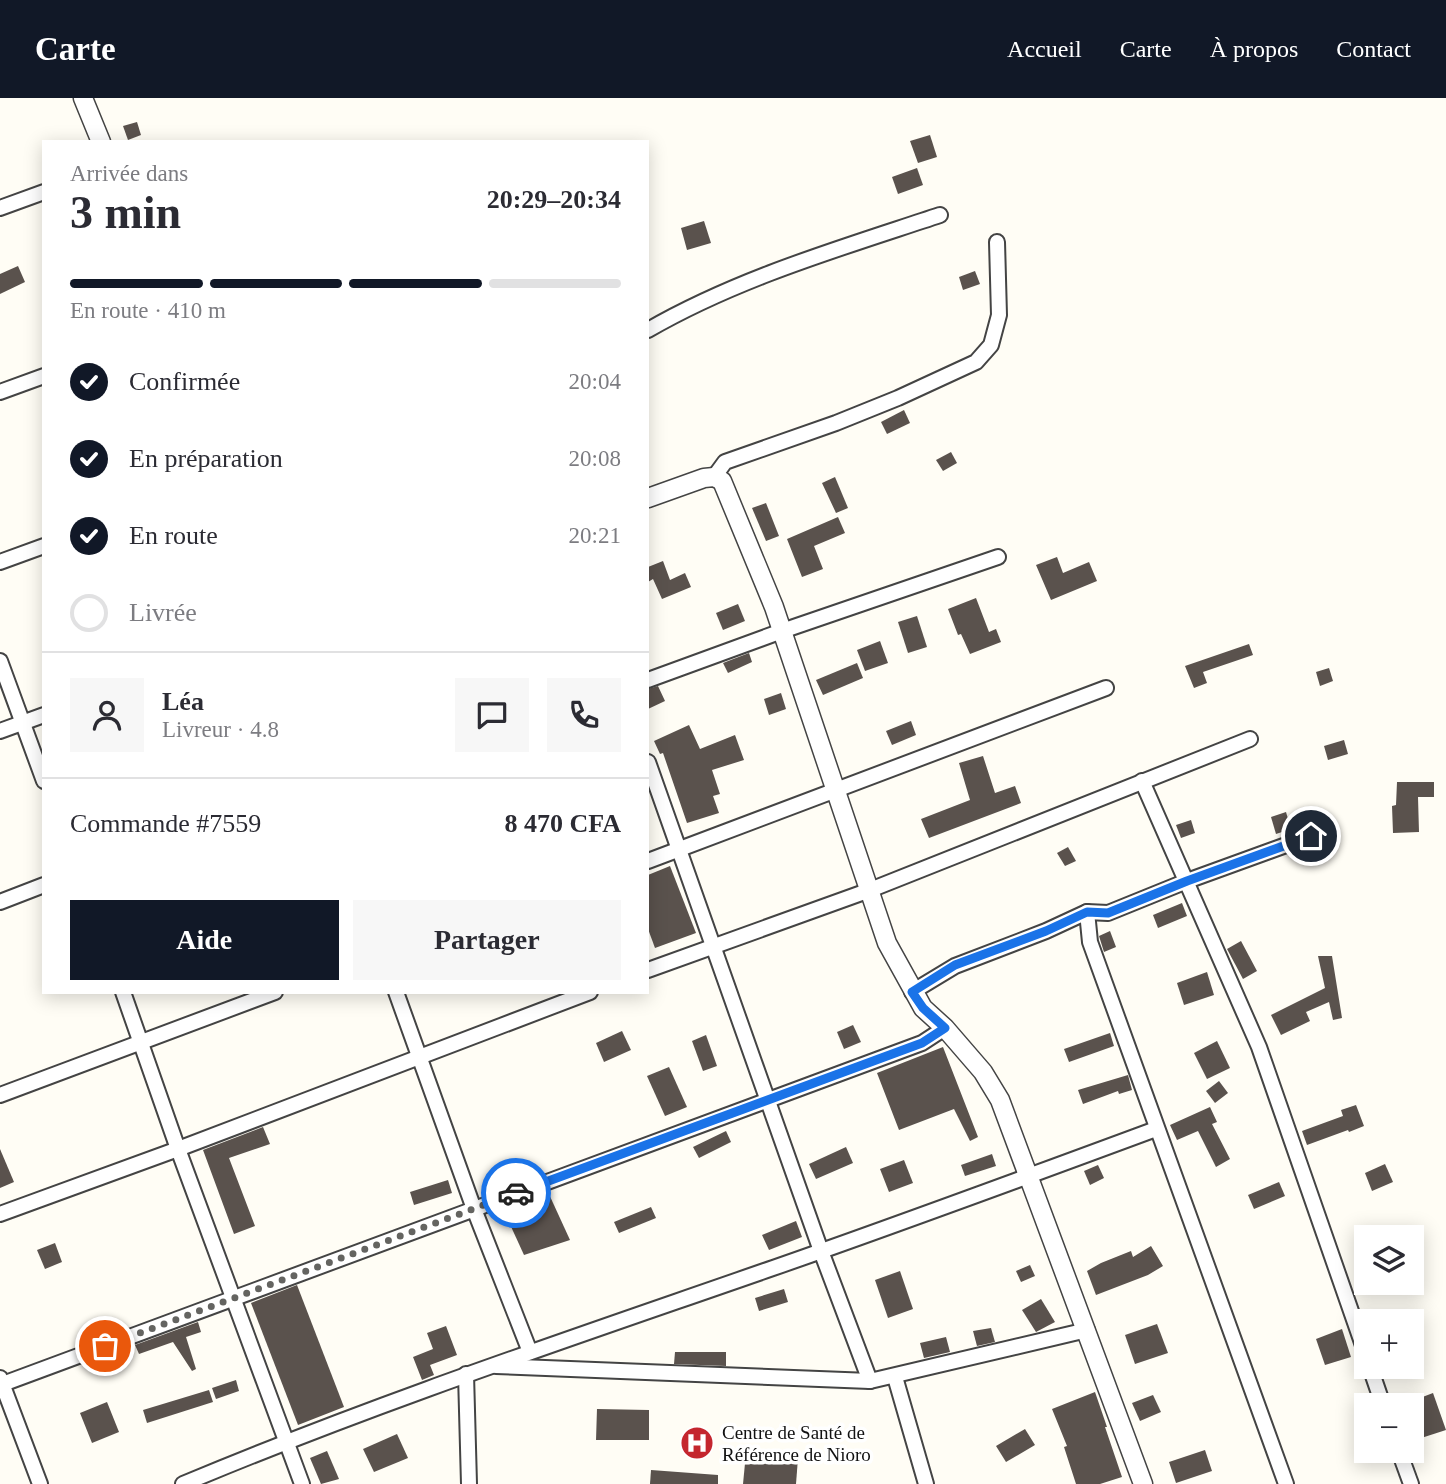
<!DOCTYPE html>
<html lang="fr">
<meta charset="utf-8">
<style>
:root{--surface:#fff;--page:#f7f7f7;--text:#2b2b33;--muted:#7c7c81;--line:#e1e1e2;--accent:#111827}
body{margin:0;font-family:Georgia,serif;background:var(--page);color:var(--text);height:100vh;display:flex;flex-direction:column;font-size:26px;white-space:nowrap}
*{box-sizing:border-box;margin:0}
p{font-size:23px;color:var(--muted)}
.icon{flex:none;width:38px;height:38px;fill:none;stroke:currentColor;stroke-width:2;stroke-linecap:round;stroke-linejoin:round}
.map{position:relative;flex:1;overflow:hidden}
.side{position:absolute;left:42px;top:42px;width:607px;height:854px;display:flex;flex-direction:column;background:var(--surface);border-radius:0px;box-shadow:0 4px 18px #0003}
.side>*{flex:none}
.fabs{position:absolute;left:1354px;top:1127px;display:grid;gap:14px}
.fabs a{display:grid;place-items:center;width:70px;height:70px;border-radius:0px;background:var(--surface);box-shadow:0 4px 18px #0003;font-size:35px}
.pin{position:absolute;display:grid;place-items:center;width:60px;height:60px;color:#fff;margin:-30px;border:4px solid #fff;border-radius:50%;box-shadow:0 2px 7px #0007}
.courier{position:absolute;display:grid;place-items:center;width:70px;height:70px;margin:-35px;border:5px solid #1a73e8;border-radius:50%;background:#fff;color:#222;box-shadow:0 2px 9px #0007}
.overview em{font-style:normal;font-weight:600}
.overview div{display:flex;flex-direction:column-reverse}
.overview{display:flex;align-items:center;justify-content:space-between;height:119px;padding:0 28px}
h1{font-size:46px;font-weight:600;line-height:52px}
.bar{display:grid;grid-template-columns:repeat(4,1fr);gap:10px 7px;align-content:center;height:84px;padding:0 28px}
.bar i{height:9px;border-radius:5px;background:var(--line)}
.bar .selected{background:var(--accent)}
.bar p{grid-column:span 4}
.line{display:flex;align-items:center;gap:18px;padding:0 28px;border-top:2px solid var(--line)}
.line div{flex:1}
.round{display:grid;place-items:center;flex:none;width:74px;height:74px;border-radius:0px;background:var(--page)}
ol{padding:0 28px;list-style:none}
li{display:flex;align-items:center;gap:21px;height:77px}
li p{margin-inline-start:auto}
li .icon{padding:7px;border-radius:50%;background:var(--accent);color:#fff;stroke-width:4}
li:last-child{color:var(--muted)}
li i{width:38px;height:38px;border:4px solid var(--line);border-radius:50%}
.primary-button{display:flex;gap:14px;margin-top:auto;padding:14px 28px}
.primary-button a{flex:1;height:80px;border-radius:0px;background:var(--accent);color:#fff;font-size:28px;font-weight:600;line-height:80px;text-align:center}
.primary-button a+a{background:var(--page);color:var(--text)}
header{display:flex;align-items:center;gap:42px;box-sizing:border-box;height:98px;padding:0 35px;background:var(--accent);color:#fff}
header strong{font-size:33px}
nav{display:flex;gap:38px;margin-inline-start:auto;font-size:24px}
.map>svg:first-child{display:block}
.building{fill:#5a524d}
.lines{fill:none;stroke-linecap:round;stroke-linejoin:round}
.minor-casing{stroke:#444;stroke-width:18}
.tertiary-casing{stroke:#444;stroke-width:21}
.minor{stroke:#fff;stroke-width:14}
.tertiary{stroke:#fff;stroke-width:18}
.done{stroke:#646461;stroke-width:7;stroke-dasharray:0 12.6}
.route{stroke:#1a73e8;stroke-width:9}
.labels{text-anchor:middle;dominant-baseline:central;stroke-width:7;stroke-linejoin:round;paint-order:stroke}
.poi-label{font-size:19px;fill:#111;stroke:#fff;text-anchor:start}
</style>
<header>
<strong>Carte</strong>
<nav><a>Accueil</a><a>Carte</a><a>À propos</a><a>Contact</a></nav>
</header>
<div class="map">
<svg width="1446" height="1386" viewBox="0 0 1446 1386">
<rect width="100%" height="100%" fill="#fffdf5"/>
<g class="building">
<path d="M137,24L141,37L128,42L123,28Z"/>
<path d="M930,37L937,59L918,65L910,43Z"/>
<path d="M917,70L923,87L898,96L892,79Z"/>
<path d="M704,123L711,145L687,152L681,130Z"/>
<path d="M18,168L25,184L0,196V176Z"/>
<path d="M975,173L980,186L963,192L959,179Z"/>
<path d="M904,312L910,325L887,336L881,324Z"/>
<path d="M951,354L957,365L943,373L936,362Z"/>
<path d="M835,379L848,410L836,415L822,385Z"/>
<path d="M766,405L779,438L766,443L752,410Z"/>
<path d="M838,419L845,435L814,448L823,471L802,479L787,441Z"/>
<path d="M1057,459L1063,475L1089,464L1097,483L1051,502L1036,467Z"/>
<path d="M663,463L670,482L685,475L691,489L662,501L653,481L648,484V469Z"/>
<path d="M976,500L989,534L996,531L1001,544L970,556L961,536L958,537L948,511Z"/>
<path d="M738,506L745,523L723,532L716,515Z"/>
<path d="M917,518L927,549L908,555L898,524Z"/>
<path d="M880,543L888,565L865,573L857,552Z"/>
<path d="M1249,546L1253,557L1203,574L1207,585L1194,590L1185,568Z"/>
<path d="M749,555L752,564L728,575L723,565Z"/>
<path d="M857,565L863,580L823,597L816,582Z"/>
<path d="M1329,570L1333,583L1320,588L1316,574Z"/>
<path d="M658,588L665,603L648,611V591Z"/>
<path d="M781,595L786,611L769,617L764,601Z"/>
<path d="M911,623L916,637L892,647L886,633Z"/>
<path d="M689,627L700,651L735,637L744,662L712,672L720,696L713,698L719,715L687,725L663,655L660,656L654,643Z"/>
<path d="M1344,642L1348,656L1328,662L1324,648Z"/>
<path d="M983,658L995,695L1015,688L1021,705L929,740L921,721L970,702L959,665Z"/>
<path d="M1397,684H1434V699H1418L1419,734L1393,735L1392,708L1396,707Z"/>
<path d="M1286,714L1291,731L1276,736L1271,719Z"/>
<path d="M1191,722L1195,735L1181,740L1176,727Z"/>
<path d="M1068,749L1076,763L1065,768L1057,755Z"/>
<path d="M670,768L696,835L655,850L648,831V777Z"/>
<path d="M1182,805L1187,818L1158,830L1153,817Z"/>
<path d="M1110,833L1116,849L1104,854L1099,838Z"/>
<path d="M1241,843L1257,873L1243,881L1227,851Z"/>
<path d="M1318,858H1332L1342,920L1333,922L1329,904L1306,914L1310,923L1281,937L1271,917L1325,890Z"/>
<path d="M1207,874L1214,897L1184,907L1177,885Z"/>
<path d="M853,927L861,944L844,951L837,934Z"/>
<path d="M622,933L631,952L604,964L596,945Z"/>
<path d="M1110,935L1114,948L1069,964L1064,951Z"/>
<path d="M706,937L717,968L703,973L692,943Z"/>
<path d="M1217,943L1230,970L1207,981L1194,955Z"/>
<path d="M943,949L978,1039L970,1043L954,1011L899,1032L877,975Z"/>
<path d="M669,969L687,1009L665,1018L647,978Z"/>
<path d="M1128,977L1132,992L1119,996L1118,993L1083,1006L1078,992Z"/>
<path d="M1219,983L1228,995L1215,1005L1206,993Z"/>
<path d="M1356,1007L1364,1028L1349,1034L1348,1032L1307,1047L1302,1033L1343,1018L1341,1012Z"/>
<path d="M1210,1009L1217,1024L1212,1026L1230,1061L1216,1069L1198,1033L1177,1042L1170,1027Z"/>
<path d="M263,1029L270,1046L229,1060L255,1128L234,1136L203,1052Z"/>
<path d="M726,1033L731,1044L699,1060L693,1049Z"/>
<path d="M846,1049L853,1065L816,1081L809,1066Z"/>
<path d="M0,1051L14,1084L0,1090Z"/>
<path d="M992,1056L996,1068L965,1078L961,1067Z"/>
<path d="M904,1062L913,1085L889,1094L880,1071Z"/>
<path d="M1385,1066L1393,1084L1372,1093L1365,1075Z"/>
<path d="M1098,1067L1104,1080L1090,1087L1084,1073Z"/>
<path d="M448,1082L452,1095L414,1107L410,1094Z"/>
<path d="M1279,1084L1285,1098L1254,1111L1248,1097Z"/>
<path d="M548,1094L570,1142L524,1157L503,1111Z"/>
<path d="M651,1109L656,1120L619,1135L614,1124Z"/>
<path d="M796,1123L802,1139L769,1152L762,1137Z"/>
<path d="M55,1145L62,1164L45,1171L37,1152Z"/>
<path d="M1151,1148L1163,1168L1148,1177L1096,1197L1087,1173L1101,1165L1131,1153L1133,1159Z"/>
<path d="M1030,1167L1035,1178L1021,1184L1016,1173Z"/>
<path d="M900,1173L913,1211L888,1220L875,1182Z"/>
<path d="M297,1187L344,1309L298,1327L251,1205Z"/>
<path d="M784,1191L788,1204L759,1213L755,1200Z"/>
<path d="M1041,1201L1055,1224L1036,1234L1022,1212Z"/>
<path d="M198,1224L201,1234L186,1239L196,1271L192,1273L173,1244L139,1256L135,1247Z"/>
<path d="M1157,1226L1168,1255L1135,1266L1125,1237Z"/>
<path d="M446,1228L457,1257L430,1267L434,1277L422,1282L413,1259L433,1251L427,1235Z"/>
<path d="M991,1230L995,1244L977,1248L973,1233Z"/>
<path d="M1342,1231L1351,1259L1325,1267L1316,1241Z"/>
<path d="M946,1239L950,1254L924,1260L920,1245Z"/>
<path d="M675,1254H726V1268L674,1266Z"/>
<path d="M236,1282L239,1293L216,1301L212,1290Z"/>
<path d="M209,1292L213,1304L147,1325L143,1312Z"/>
<path d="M1095,1294L1107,1329H1105L1122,1379L1100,1386H1076L1064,1349L1067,1348L1052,1311Z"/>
<path d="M1433,1295L1446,1332L1415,1342L1412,1335V1303Z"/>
<path d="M1153,1297L1161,1314L1140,1323L1132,1305Z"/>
<path d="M107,1304L119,1334L92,1345L80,1315Z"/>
<path d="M597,1311L649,1312V1342H596Z"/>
<path d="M1025,1331L1035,1347L1006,1364L996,1348Z"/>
<path d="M397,1336L408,1360L374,1374L363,1351Z"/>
<path d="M1205,1352L1212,1373L1176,1385L1169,1364Z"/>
<path d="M327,1353L339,1381L321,1386L310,1360Z"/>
<path d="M746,1355L798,1360L796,1386H743Z"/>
<path d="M651,1372L718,1377V1386H650Z"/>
</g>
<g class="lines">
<defs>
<g id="minor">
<path d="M0,110L44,94"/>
<path d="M648,232C738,180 841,150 940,117"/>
<path d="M0,294L44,278"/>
<path d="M714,379L725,364L836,325L898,300L976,264L991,247L999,217L997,144"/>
<path d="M0,464L44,448"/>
<path d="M0,563L44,683"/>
<path d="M648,582L782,533L998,459"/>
<path d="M0,633L44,617"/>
<path d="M648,664L821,1153L870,1283"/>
<path d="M1142,683L1259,949L1367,1259"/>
<path d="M648,763L1106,590"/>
<path d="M0,804L44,787"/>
<path d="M1087,814L1090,844L1286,1386"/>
<path d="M648,872L870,792L1250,641"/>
<path d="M123,894L178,1051L302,1386"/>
<path d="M396,894L474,1111L530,1254"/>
<path d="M912,894L955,868L1046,833L1087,814L1108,815L1187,783L1311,738"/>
<path d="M0,997L275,894"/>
<path d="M0,1116L178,1051L590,894"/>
<path d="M496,1268L870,1283L1087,1232"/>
<path d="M1370,1269L1383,1307"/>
<path d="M466,1276L469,1386"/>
<path d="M895,1279L926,1386"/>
<path d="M0,1280L40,1386"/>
<path d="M0,1287L922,945L945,930"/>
<path d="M1399,1353L1411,1386"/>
<path d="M183,1386C376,1305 575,1239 773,1170C902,1125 1029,1078 1156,1031"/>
</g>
<g id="tertiary">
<path d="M83,0L101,44"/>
<path d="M648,400L704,380L714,379L722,383L774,509L887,845L923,910L945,930L983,974L1000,1002L1143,1386"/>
</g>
</defs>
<use href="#minor" class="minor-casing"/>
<use href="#tertiary" class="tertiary-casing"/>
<use href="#minor" class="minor"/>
<use href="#tertiary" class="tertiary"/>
</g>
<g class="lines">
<path class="done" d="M105,1248L516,1095"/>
<path class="route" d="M516,1095L922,945L945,930L923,910L912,894L955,867L1046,833L1087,814L1108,815L1187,783L1311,738"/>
</g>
<defs>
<symbol id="hospital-disc" viewBox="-11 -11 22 22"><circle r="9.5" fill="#c4262e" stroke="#fff"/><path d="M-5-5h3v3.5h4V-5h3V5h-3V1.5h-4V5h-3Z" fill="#fff"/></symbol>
</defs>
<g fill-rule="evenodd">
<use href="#hospital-disc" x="678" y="1326" width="38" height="38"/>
</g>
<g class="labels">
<g class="poi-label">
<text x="722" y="1334">Centre de Santé de<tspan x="722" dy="22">Référence de Nioro</tspan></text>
</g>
</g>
</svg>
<div class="fabs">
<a><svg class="icon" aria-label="layers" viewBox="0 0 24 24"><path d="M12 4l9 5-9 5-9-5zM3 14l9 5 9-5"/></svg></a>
<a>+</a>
<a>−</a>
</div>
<div class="pin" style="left:105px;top:1248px;background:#ea580c"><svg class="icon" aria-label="bag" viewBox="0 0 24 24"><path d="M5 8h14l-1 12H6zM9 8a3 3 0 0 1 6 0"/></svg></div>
<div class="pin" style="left:1311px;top:738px;background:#1f2937"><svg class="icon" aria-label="home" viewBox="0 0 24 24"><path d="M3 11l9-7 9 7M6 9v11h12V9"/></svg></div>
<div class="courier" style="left:516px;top:1095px"><svg class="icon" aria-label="car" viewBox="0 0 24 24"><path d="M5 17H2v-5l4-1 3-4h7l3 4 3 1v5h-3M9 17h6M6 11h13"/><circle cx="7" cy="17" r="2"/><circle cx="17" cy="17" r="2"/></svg></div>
<section class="side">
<div class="overview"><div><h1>3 min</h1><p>Arrivée dans</p></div><em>20:29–20:34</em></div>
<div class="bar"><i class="selected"></i><i class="selected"></i><i class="selected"></i><i></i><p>En route · 410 m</p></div>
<ol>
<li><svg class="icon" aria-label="check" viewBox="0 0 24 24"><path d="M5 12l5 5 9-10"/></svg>Confirmée<p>20:04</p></li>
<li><svg class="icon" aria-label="check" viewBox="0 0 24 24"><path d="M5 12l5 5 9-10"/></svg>En préparation<p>20:08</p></li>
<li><svg class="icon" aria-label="check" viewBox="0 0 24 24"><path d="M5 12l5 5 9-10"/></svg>En route<p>20:21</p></li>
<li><i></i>Livrée</li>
</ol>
<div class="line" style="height:126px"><a class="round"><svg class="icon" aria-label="person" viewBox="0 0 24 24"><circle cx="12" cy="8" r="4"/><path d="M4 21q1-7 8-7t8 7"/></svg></a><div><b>Léa</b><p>Livreur · 4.8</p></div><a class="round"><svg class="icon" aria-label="chat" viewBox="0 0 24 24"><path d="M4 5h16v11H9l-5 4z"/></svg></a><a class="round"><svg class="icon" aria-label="phone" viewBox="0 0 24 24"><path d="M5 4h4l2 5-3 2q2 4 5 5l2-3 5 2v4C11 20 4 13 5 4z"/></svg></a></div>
<div class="line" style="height:91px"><div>Commande #7559</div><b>8 470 CFA</b></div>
<div class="primary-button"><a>Aide</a><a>Partager</a></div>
</section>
</div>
